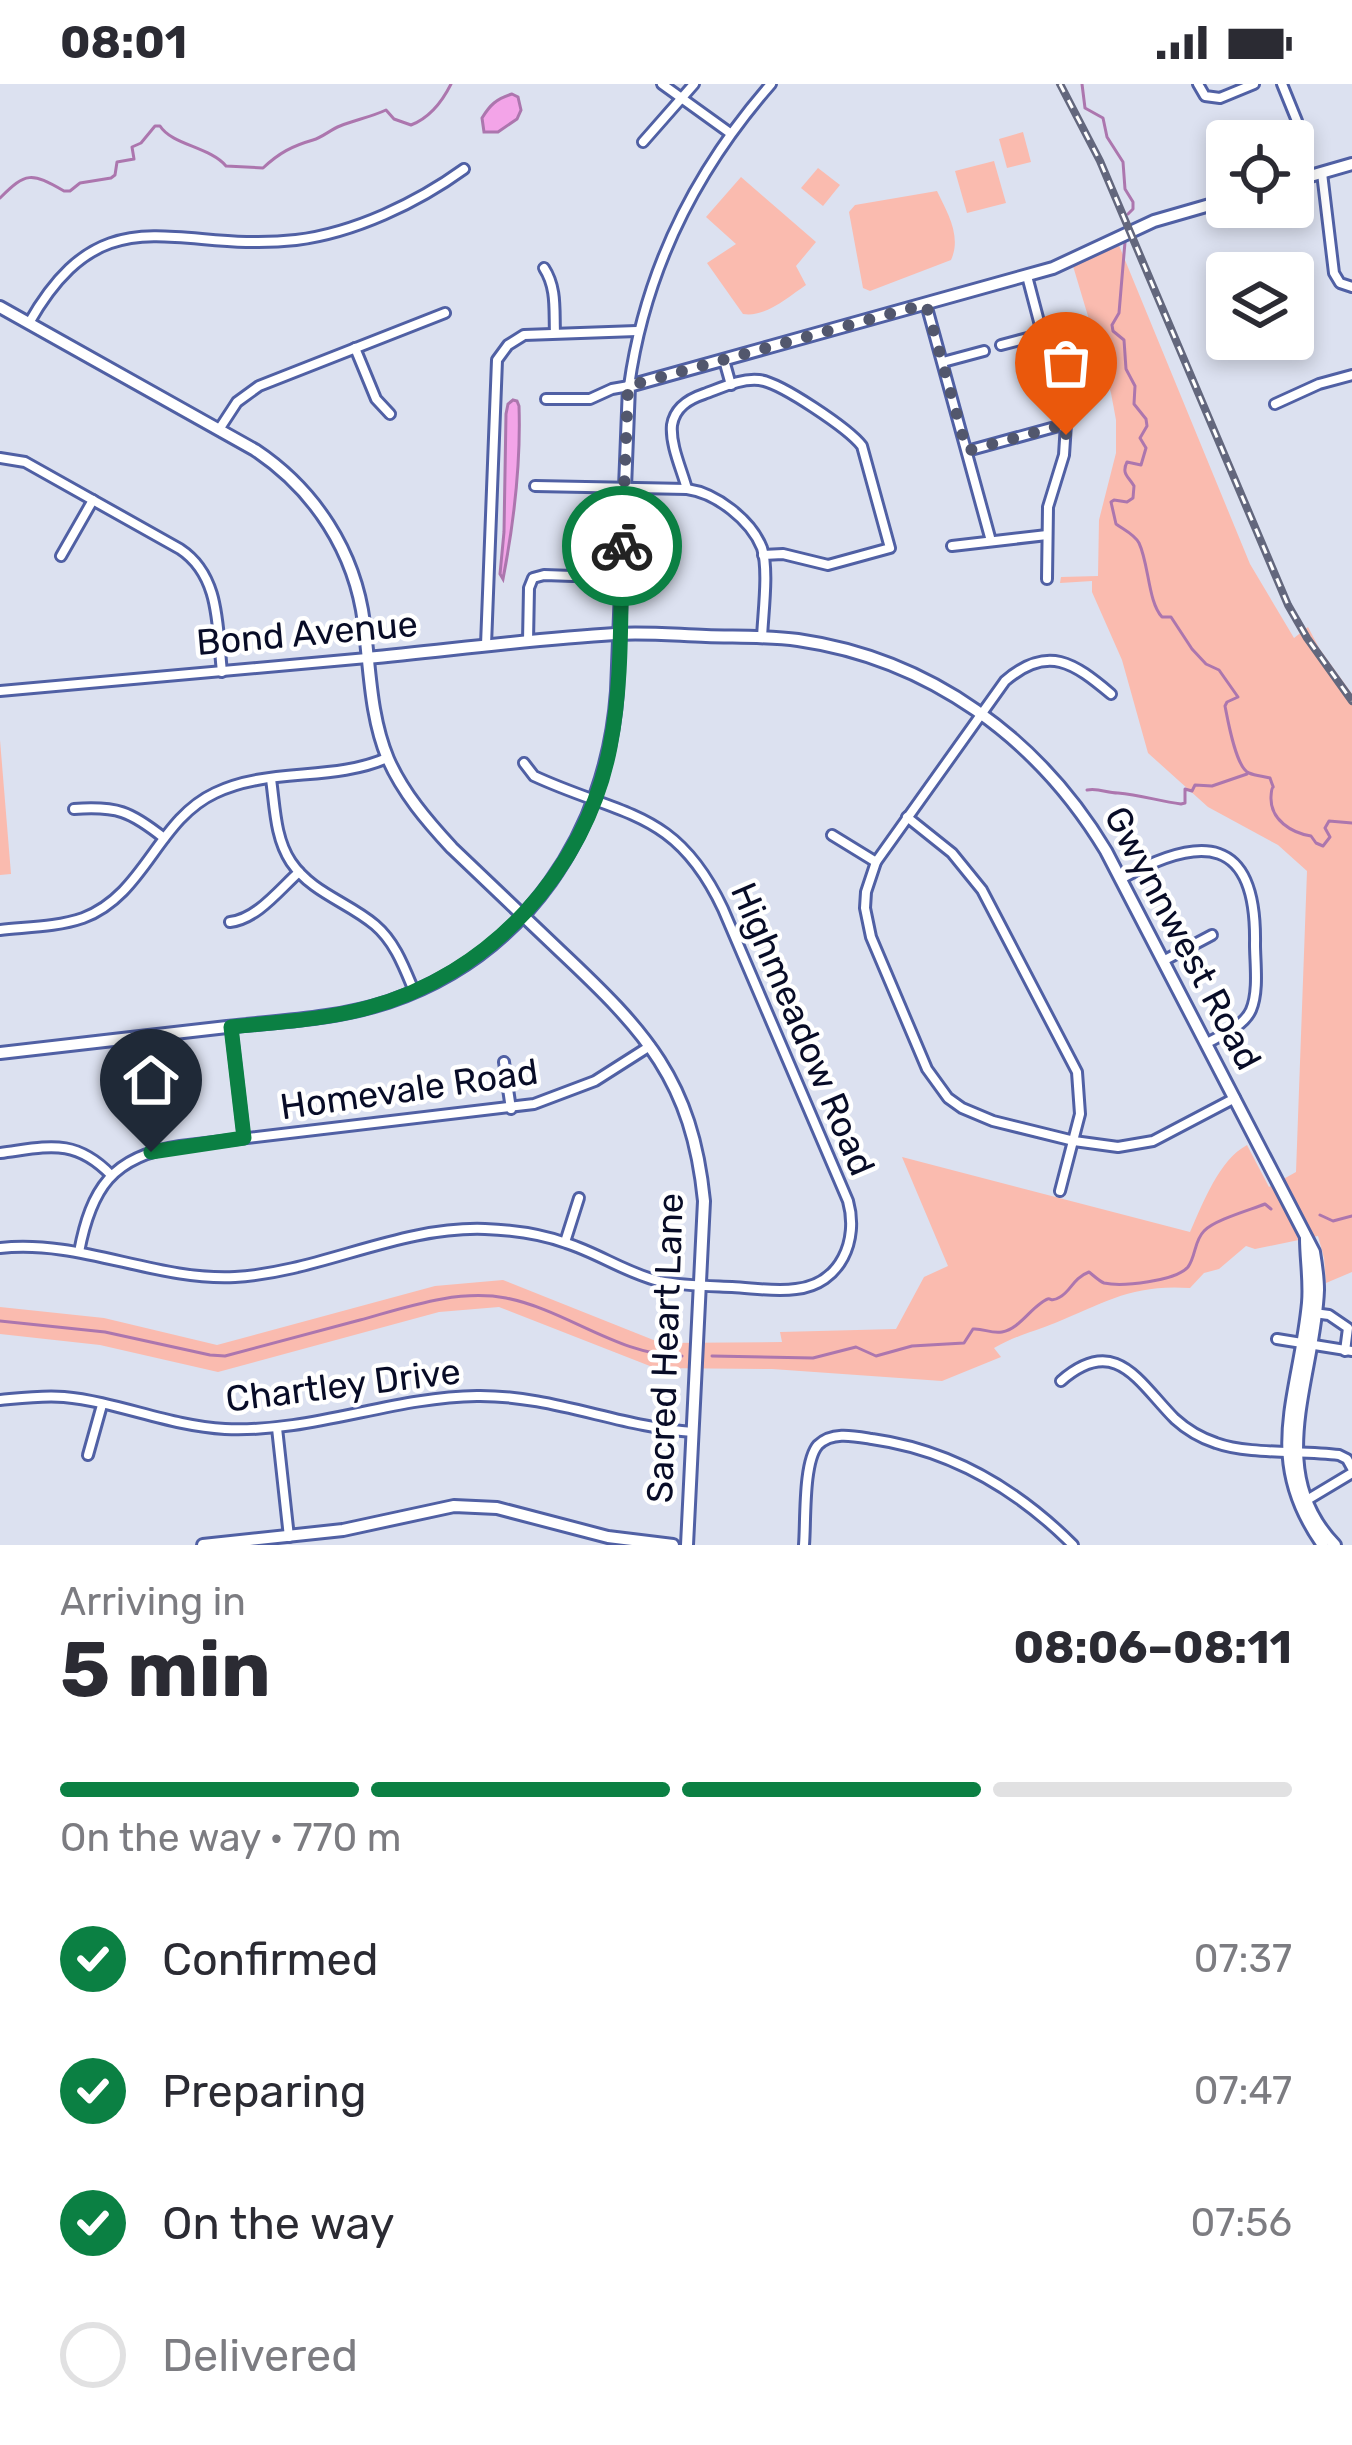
<!DOCTYPE html>
<meta charset="utf-8">
<style>
:root{--surface:#fff;--page:#f2f2f3;--text:#2b2b33;--muted:#7c7c81;--line:#e1e1e2;--accent:#0b8043}
body{margin:0;font-family:Rubik,sans-serif;background:var(--page);color:var(--text);height:100vh;display:flex;flex-direction:column;font-size:45px;white-space:nowrap}
*{box-sizing:border-box;margin:0}
p{font-size:39px;color:var(--muted)}
.icon{flex:none;width:66px;height:66px;fill:none;stroke:currentColor;stroke-width:2;stroke-linecap:round;stroke-linejoin:round}
.map{position:relative;height:1461px;overflow:hidden}
.drawer{display:flex;flex-direction:column;background:var(--surface);flex:1}
.drawer>*{flex:none}
.controls{position:absolute;left:1206px;top:36px;display:grid;gap:24px}
.controls a{display:grid;place-items:center;width:108px;height:108px;border-radius:12px;background:var(--surface);box-shadow:0 6px 18px #0003;font-size:60px}
.pin{position:absolute;display:grid;place-items:center;width:102px;height:102px;color:#fff;margin:-123px -51px;border-radius:50% 50% 50% 0;rotate:-45deg;box-shadow:0 0 12px #0007}
.pin .icon{rotate:45deg}
.courier{position:absolute;display:grid;place-items:center;width:120px;height:120px;margin:-60px;border:9px solid #0b8043;border-radius:50%;background:#fff;color:#222;box-shadow:0 3px 15px #0007}
.summary em{font-style:normal;font-weight:700}
.summary div{display:flex;flex-direction:column-reverse}
.summary{display:flex;align-items:center;justify-content:space-between;height:204px;padding:0 60px}
h1{font-size:78px;font-weight:700;line-height:90px}
.bar{display:grid;grid-template-columns:repeat(4,1fr);gap:18px 12px;align-content:center;height:144px;padding:0 60px}
.bar i{height:15px;border-radius:9px;background:var(--line)}
.bar .active{background:var(--accent)}
.bar p{grid-column:span 4}
ol{padding:0 60px;list-style:none}
li{display:flex;align-items:center;gap:36px;height:132px}
li p{margin-inline-start:auto}
li .icon{padding:12px;border-radius:50%;background:var(--accent);color:#fff;stroke-width:4}
li:last-child{color:var(--muted)}
li i{width:66px;height:66px;border:6px solid var(--line);border-radius:50%}
.status{display:flex;justify-content:space-between;align-items:center;height:84px;padding:0 60px;background:var(--surface);direction:ltr}
.status svg{height:33px;fill:currentColor}
.map>svg:first-child{display:block}
.green{fill:#fabbaf}
.water{fill:#f3a4e8;stroke:#ac76ae;stroke-width:3}
.lines{fill:none;stroke-linecap:round;stroke-linejoin:round}
.stream{stroke:#ac76ae;stroke-width:3}
.street-casing{stroke:#5060a4;stroke-width:14}
.secondary-casing{stroke:#5060a4;stroke-width:16}
.street{stroke:#fff;stroke-width:8}
.secondary{stroke:#fff;stroke-width:10}
.rail-casing{stroke:#63677d;stroke-width:8}
.rail{stroke:#fff;stroke-width:3;stroke-dasharray:9;stroke-linecap:butt}
.done{stroke:#52576d;stroke-width:12;stroke-dasharray:0 21.6}
.route{stroke:#0b8043;stroke-width:15}
.labels{text-anchor:middle;dominant-baseline:central;stroke-width:9;stroke-linejoin:round;paint-order:stroke}
.street-label{font-size:36px;fill:#080c27;stroke:#fff}
</style>
<div class="status"><b>08:01</b><svg viewBox="0 0 49 12"><path d="M0 12V9h3v3zM5 12V6h3v6zM10 12V3h3v9zM15 12V0h3v12zM26 1h20v11H26zM47 4h2v5h-2z"/></svg></div>
<div class="map">
<svg width="1352" height="1461" viewBox="0 0 1352 1461">
<rect width="100%" height="100%" fill="#dce1f0"/>
<g class="green">
<path d="M1023,48L1031,78L1007,84L999,55Z"/>
<path d="M994,77L1006,119L967,129L955,87Z"/>
<path d="M818,84L840,101L823,122L801,104Z"/>
<path d="M741,93L816,158L796,182L806,201C788,213 765,234 743,230L707,179L736,160L706,133Z"/>
<path d="M937,107C947,128 962,152 951,176L870,207L863,204L849,128L855,121Z"/>
<path d="M1118,159L1250,480L1294,554L1308,543L1319,564L1352,610V1188L1326,1199L1324,1174L1318,1152L1255,1165L1246,1162L1219,1185L1204,1189L1190,1204C1132,1200 1106,1218 1055,1239C1033,1248 1017,1251 994,1264L1001,1273L942,1297L772,1285L655,1284L499,1223L439,1228L218,1288L100,1261L0,1250V1223L104,1234L217,1261L435,1202L503,1196L661,1259L782,1258L780,1248L896,1245L924,1193L948,1182L902,1073L1190,1148C1203,1119 1219,1076 1247,1061L1269,1103L1296,1088L1307,787L1278,761L1208,723L1148,669L1122,576L1092,508V497L1060,499L1061,493L1098,492L1099,436L1116,369V336L1111,309L1073,182Z"/>
<path d="M0,656L11,790L0,791Z"/>
</g>
<g class="water">
<path d="M512,10L518,13L521,26L517,35L498,48H484L482,34C490,21 496,15 512,10Z"/>
<path d="M513,316L517,317L519,322C521,381 514,438 503,495L500,490L504,448L506,330L508,320Z"/>
</g>
<g class="lines">
<g class="stream">
<path d="M1082,0L1085,24L1103,34L1107,53L1123,78L1125,105L1133,118V125L1128,130"/>
<path d="M0,114C26,88 31,88 64,107H70L80,99L111,94L115,91L117,78L134,75L132,63L141,59L155,42H160C172,61 210,63 226,82L263,84C279,69 292,62 313,56C323,53 330,46 340,42C355,36 371,33 386,26L394,35L411,41C429,34 442,18 451,0"/>
<path d="M1125,158L1119,229L1112,241L1113,247L1124,256L1126,285L1135,302L1134,320L1146,335L1147,342L1140,354L1146,364L1141,381L1127,378C1121,390 1129,393 1134,402L1133,414L1127,418L1114,416L1111,418L1116,440C1124,446 1134,450 1139,459C1149,480 1148,518 1162,533H1171L1192,565L1206,580L1219,586L1238,613L1227,618L1225,622C1228,637 1236,684 1249,689C1256,692 1263,692 1270,694C1276,712 1272,694 1271,713C1270,736 1292,749 1311,752L1316,759L1323,762L1330,753L1325,744L1329,737L1352,739"/>
<path d="M1087,706C1100,704 1106,709 1118,709C1140,711 1159,717 1181,720L1185,719V705L1192,707L1195,701L1212,702L1247,690"/>
<path d="M1320,1131L1333,1137L1352,1132"/>
<path d="M0,1237L105,1248L210,1271L225,1272C270,1260 315,1248 360,1236C407,1223 457,1205 506,1214C567,1226 619,1272 682,1272"/>
<path d="M712,1272L813,1274L856,1263L876,1272L912,1262L964,1259L973,1245C983,1244 991,1250 1002,1248C1018,1245 1028,1228 1041,1219C1054,1209 1047,1221 1060,1213C1071,1207 1073,1194 1089,1188C1093,1191 1099,1197 1104,1199C1122,1203 1176,1197 1188,1183C1196,1172 1194,1157 1204,1147C1214,1136 1250,1126 1265,1120L1271,1125"/>
</g>
<defs>
<g id="street">
<path d="M662,0L730,49"/>
<path d="M1198,0L1205,12L1220,14L1254,0"/>
<path d="M1282,0L1297,37"/>
<path d="M643,58L694,0"/>
<path d="M1322,89L1334,189L1340,199L1352,203"/>
<path d="M544,184C557,204 554,226 555,249"/>
<path d="M1027,192L1066,340L1064,371L1048,423L1047,495"/>
<path d="M926,220L991,457"/>
<path d="M29,239C105,105 177,170 296,156C354,149 417,119 464,85"/>
<path d="M1001,261L1043,250"/>
<path d="M355,264L376,315L390,330"/>
<path d="M724,276L731,301"/>
<path d="M943,278L984,267"/>
<path d="M546,315H590L612,305L629,302C645,187 695,87 771,0"/>
<path d="M1275,320L1319,300L1352,291"/>
<path d="M220,344L237,318L259,302L445,229"/>
<path d="M967,367L1066,340"/>
<path d="M0,374L25,378L180,465C221,492 217,544 222,588"/>
<path d="M535,402L687,405C716,409 751,436 762,464C769,486 763,529 762,554"/>
<path d="M687,405C682,386 670,361 672,341C675,323 689,315 704,310C721,304 741,294 759,296C780,298 849,345 862,362L890,464L828,481L783,470L763,471"/>
<path d="M952,462L1047,451"/>
<path d="M61,472L93,416"/>
<path d="M528,557L529,504L533,494L544,491L602,493"/>
<path d="M486,561L497,276L508,261L524,251L637,247"/>
<path d="M0,607L367,574"/>
<path d="M1111,610C1074,579 1048,560 1005,597L876,778L866,808L865,824L871,853L927,985L948,1014L962,1024L993,1037L1074,1057L1118,1063L1153,1057L1235,1014"/>
<path d="M271,695C275,723 275,754 291,778C312,809 348,818 375,841C395,858 404,883 414,907"/>
<path d="M74,725C117,722 130,727 164,754"/>
<path d="M907,733L952,769L982,806L1077,988L1080,1030L1060,1107"/>
<path d="M832,751L876,778"/>
<path d="M1121,795C1201,750 1257,751 1255,860C1255,879 1259,907 1251,926C1244,942 1222,951 1207,959"/>
<path d="M230,838C257,835 279,806 299,788"/>
<path d="M0,846C27,843 57,843 83,834C145,811 157,736 215,709C269,683 332,698 387,674"/>
<path d="M1163,877L1212,851"/>
<path d="M231,943L244,1054"/>
<path d="M504,978L511,1025"/>
<path d="M0,1069C47,1063 74,1053 111,1091"/>
<path d="M565,1158L579,1114"/>
<path d="M0,1164C80,1155 155,1197 235,1193C320,1188 399,1142 485,1145C512,1146 541,1150 566,1159C598,1169 626,1189 659,1197C683,1202 708,1202 732,1203C753,1204 775,1208 796,1205C841,1200 859,1156 848,1117L723,825C676,725 623,733 534,692L524,679"/>
<path d="M79,1168C91,1105 112,1072 180,1062L534,1020L595,997L650,962"/>
<path d="M1314,1229L1329,1231L1348,1244L1345,1267"/>
<path d="M1277,1255L1352,1267"/>
<path d="M1061,1297C1116,1249 1139,1299 1175,1335C1187,1346 1201,1354 1216,1359C1249,1371 1302,1366 1339,1371L1347,1375L1352,1384"/>
<path d="M0,1316C21,1314 43,1311 64,1313C118,1318 169,1342 225,1345C311,1349 392,1313 477,1312C552,1311 619,1343 693,1348"/>
<path d="M277,1344L289,1453"/>
<path d="M88,1371L102,1321"/>
<path d="M1307,1416L1352,1389"/>
<path d="M804,1461C806,1438 803,1378 818,1361C832,1347 854,1352 872,1355C951,1366 1017,1405 1073,1461"/>
</g>
<g id="secondary">
<path d="M1293,97L1352,80"/>
<path d="M0,223L255,366C315,406 355,468 364,539C370,585 370,632 388,675C403,709 427,737 452,764C488,798 524,833 560,867C645,947 692,996 704,1117L687,1461"/>
<path d="M367,574C450,566 532,555 615,550C645,548 676,551 706,552C737,553 768,552 798,556C930,575 1038,654 1106,767L1314,1168C1316,1180 1318,1193 1318,1206C1315,1293 1263,1387 1335,1461"/>
<path d="M0,969C76,960 151,952 227,943C281,937 336,935 388,918C526,871 607,748 617,607L629,302L1053,184L1154,137L1227,116"/>
<path d="M1306,1154C1306,1176 1310,1197 1308,1219C1299,1313 1261,1374 1323,1461"/>
<path d="M203,1461L343,1446L454,1422L497,1424L608,1453L673,1461"/>
</g>
</defs>
<use href="#street" class="street-casing"/>
<use href="#secondary" class="secondary-casing"/>
<use href="#street" class="street"/>
<use href="#secondary" class="secondary"/>
<defs>
<path id="rail" d="M1060,0L1100,77L1288,521L1307,554L1352,617"/>
</defs>
<use href="#rail" class="rail-casing"/>
<use href="#rail" class="rail"/>
</g>
<g class="lines">
<path class="done" d="M622,462L628,302L926,220L967,367L1066,340V351"/>
<path class="route" d="M151,1068L244,1054L231,943C276,938 323,936 367,924C489,892 586,787 610,663C623,598 620,529 622,462"/>
</g>
<g class="labels">
<g class="street-label">
<text transform="translate(307 549) rotate(-5)">Bond Avenue</text>
<text transform="translate(1183 854) rotate(62)">Gwynnwest Road</text>
<text transform="translate(803 945) rotate(67)">Highmeadow Road</text>
<text transform="translate(409 1005) rotate(-8)">Homevale Road</text>
<text transform="translate(665 1264) rotate(-88)">Sacred Heart Lane</text>
<text transform="translate(343 1301) rotate(-7)">Chartley Drive</text>
</g>
</g>
</svg>
<div class="controls">
<a><svg class="icon" aria-label="locate" viewBox="0 0 24 24"><circle cx="12" cy="12" r="6"/><path d="M12 2v4M12 18v4M2 12h4M18 12h4"/></svg></a>
<a><svg class="icon" aria-label="layers" viewBox="0 0 24 24"><path d="M12 4l9 5-9 5-9-5zM3 14l9 5 9-5"/></svg></a>
</div>
<div class="pin" style="left:1066px;top:351px;background:#ea580c"><svg class="icon" aria-label="bag" viewBox="0 0 24 24"><path d="M5 8h14l-1 12H6zM9 8a3 3 0 0 1 6 0"/></svg></div>
<div class="pin" style="left:151px;top:1068px;background:#1f2937"><svg class="icon" aria-label="home" viewBox="0 0 24 24"><path d="M3 11l9-7 9 7M6 9v11h12V9"/></svg></div>
<div class="courier" style="left:622px;top:462px"><svg class="icon" aria-label="bike" viewBox="0 0 24 24"><circle cx="6" cy="16" r="4"/><circle cx="18" cy="16" r="4"/><path d="M6 16l4-8h5l3 8M10 8l3 8H6M13 5h3"/></svg></div>
</div>
<section class="drawer">
<div class="summary"><div><h1>5 min</h1><p>Arriving in</p></div><em>08:06–08:11</em></div>
<div class="bar"><i class="active"></i><i class="active"></i><i class="active"></i><i></i><p>On the way · 770 m</p></div>
<ol>
<li><svg class="icon" aria-label="check" viewBox="0 0 24 24"><path d="M5 12l5 5 9-10"/></svg>Confirmed<p>07:37</p></li>
<li><svg class="icon" aria-label="check" viewBox="0 0 24 24"><path d="M5 12l5 5 9-10"/></svg>Preparing<p>07:47</p></li>
<li><svg class="icon" aria-label="check" viewBox="0 0 24 24"><path d="M5 12l5 5 9-10"/></svg>On the way<p>07:56</p></li>
<li><i></i>Delivered</li>
</ol>
</section>
